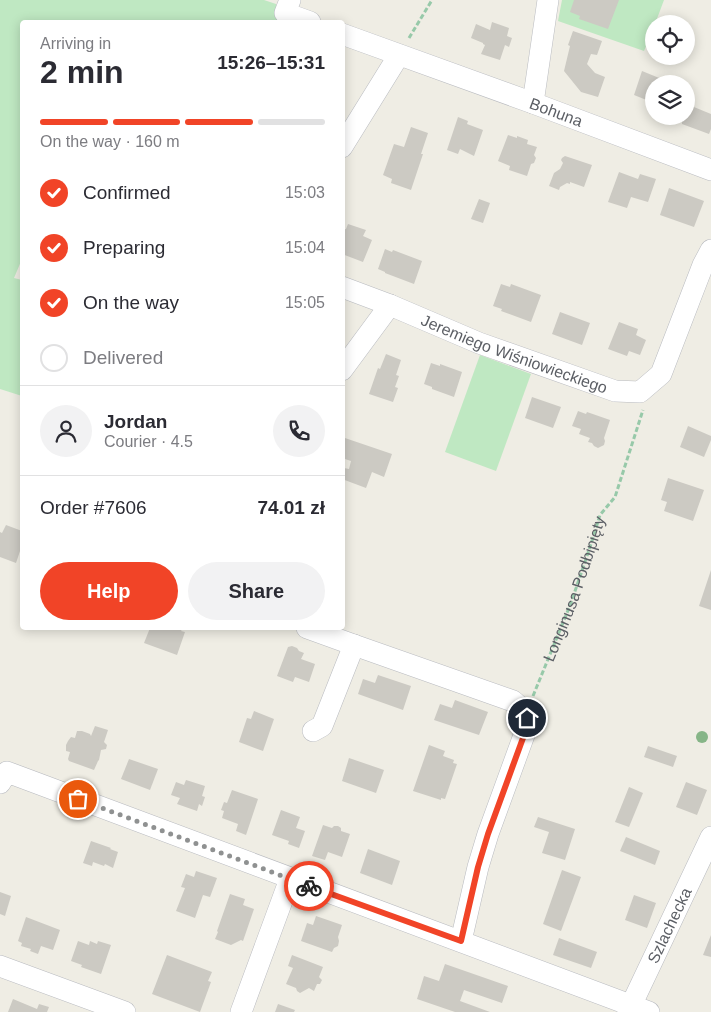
<!DOCTYPE html>
<meta charset="utf-8">
<style>
:root{--surface:#fff;--page:#f2f2f3;--text:#2b2b33;--muted:#7c7c81;--line:#e1e1e2;--accent:#f14427}
body{margin:0;font-family:Helvetica,sans-serif;background:var(--page);color:var(--text);height:100vh;display:flex;flex-direction:column;font-size:19px;white-space:nowrap}
*{box-sizing:border-box;margin:0}
p{font-size:16px;color:var(--muted)}
.icon{flex:none;width:28px;height:28px;fill:none;stroke:currentColor;stroke-width:2;stroke-linecap:round;stroke-linejoin:round}
.map{position:relative;flex:1;overflow:hidden}
.sheet{position:absolute;left:20px;top:20px;width:325px;height:610px;display:flex;flex-direction:column;background:var(--surface);border-radius:5px;box-shadow:0 2px 12px #0003}
.sheet>*{flex:none}
.controls{position:absolute;left:645px;top:15px;display:grid;gap:10px}
.controls a{display:grid;place-items:center;width:50px;height:50px;border-radius:50%;background:var(--surface);box-shadow:0 2px 12px #0003;font-size:25px}
.pin{position:absolute;display:grid;place-items:center;width:42px;height:42px;color:#fff;margin:-21px;border:2px solid #fff;border-radius:50%;box-shadow:0 1px 5px #0007}
.courier{position:absolute;display:grid;place-items:center;width:50px;height:50px;margin:-25px;border:4px solid #f14427;border-radius:50%;background:#fff;color:#222;box-shadow:0 1px 6px #0007}
.summary em{font-style:normal;font-weight:700}
.summary div{display:flex;flex-direction:column-reverse}
.summary{display:flex;align-items:center;justify-content:space-between;height:85px;padding:0 20px}
h1{font-size:32px;font-weight:700;line-height:38px}
.bar{display:grid;grid-template-columns:repeat(4,1fr);gap:8px 5px;align-content:center;height:60px;padding:0 20px}
.bar i{height:6px;border-radius:4px;background:var(--line)}
.bar .current{background:var(--accent)}
.bar p{grid-column:span 4}
.line{display:flex;align-items:center;gap:12px;padding:0 20px;border-top:1px solid var(--line)}
.line div{flex:1}
.round{display:grid;place-items:center;flex:none;width:52px;height:52px;border-radius:26px;background:var(--page)}
ol{padding:0 20px;list-style:none}
li{display:flex;align-items:center;gap:15px;height:55px}
li p{margin-inline-start:auto}
li .icon{padding:5px;border-radius:50%;background:var(--accent);color:#fff;stroke-width:4}
li:last-child{color:var(--muted)}
li i{width:28px;height:28px;border:2px solid var(--line);border-radius:50%}
.button{display:flex;gap:10px;margin-top:auto;padding:10px 20px}
.button a{flex:1;height:58px;border-radius:30px;background:var(--accent);color:#fff;font-size:20px;font-weight:700;line-height:58px;text-align:center}
.button a+a{background:var(--page);color:var(--text)}
.map>svg:first-child{display:block}
.green{fill:#bfe8c2}
.building{fill:#cccac3}
.lines{fill:none;stroke-linecap:round;stroke-linejoin:round}
.minor-casing{stroke:#b9bbc0;stroke-width:22}
.path{stroke:#97c9a9;stroke-width:3;stroke-dasharray:5 2.5;stroke-linecap:butt}
.minor{stroke:#fff;stroke-width:21}
.tree{fill:#86b587}
.done{stroke:#8f9191;stroke-width:5;stroke-dasharray:0 9}
.route{stroke:#f14427;stroke-width:6}
.labels{text-anchor:middle;dominant-baseline:central;stroke-width:4;stroke-linejoin:round;paint-order:stroke}
.street-label{font-size:16px;fill:#5c5f65;stroke:#fff}
</style>
<div class="map">
<svg width="711" height="1012" viewBox="0 0 711 1012">
<rect width="100%" height="100%" fill="#efede4"/>
<g class="green">
<path d="M0,0H264L276,4L279,22H22V259L14,278L22,280V396L0,389Z"/>
<path d="M562,0H664L655,24H654V27L644,51L558,21Z"/>
<path d="M480,355L531,374L496,471L445,452Z"/>
</g>
<g class="building">
<path d="M574,0H619L608,29L579,19L580,16L570,12Z"/>
<path d="M492,22L509,28L507,36L512,38L509,47L505,45L500,60L481,54L485,45L483,44V43L471,38L476,24L490,30Z"/>
<path d="M573,31L602,41L597,55L591,54L587,64L595,73L605,77L598,97L581,92L564,71L570,46L568,45Z"/>
<path d="M642,71L669,82L670,79L681,84H654V103L634,95Z"/>
<path d="M689,105L711,114V129L709,134L682,124V122L674,119L675,116H686V106H688Z"/>
<path d="M458,117L468,121L467,124L483,130L474,156L460,149L458,154L447,150Z"/>
<path d="M411,127L428,133L421,154H423L411,190L391,183L392,179L383,175L394,144L404,147Z"/>
<path d="M508,135L517,138V136L528,140L527,144L537,147L534,155L536,158L534,163L531,164L527,176L509,170L510,166L498,161Z"/>
<path d="M565,156L592,165L584,187L570,182V184L567,183L560,187L559,190L549,186L554,173L560,169L563,163L561,160L562,158Z"/>
<path d="M619,172L638,179L640,174L656,179L648,202L631,197L627,208L608,202Z"/>
<path d="M669,188L704,201L694,227L660,215Z"/>
<path d="M479,199L490,203L483,223L471,219Z"/>
<path d="M348,224L366,230L363,236L372,240L363,262L342,254V230L346,229Z"/>
<path d="M385,249L392,252L393,250L422,261L414,284L385,273V272L378,269Z"/>
<path d="M501,284L510,287L511,284L541,295L531,322L501,311L502,309L493,306Z"/>
<path d="M560,312L590,323L582,345L552,334Z"/>
<path d="M619,322L638,329L636,335L646,340L640,355L629,351L627,356L608,349Z"/>
<path d="M386,354L401,360L396,375L399,376L395,387L398,388L393,402L369,394L378,368L380,369Z"/>
<path d="M431,363L440,366V364L462,372L454,397L432,389V387L424,384Z"/>
<path d="M532,397L561,407L553,428L525,418Z"/>
<path d="M578,411L586,414L587,412L610,420L604,438L605,441L604,445L598,448L594,446L592,443L588,442L590,438L579,434L581,429L572,426Z"/>
<path d="M688,426L711,436V440L704,457L680,447Z"/>
<path d="M342,437L392,454L384,477L372,472L366,488L342,479V472L344,468L349,469L351,461L342,458Z"/>
<path d="M668,478L704,490L693,521L664,511L667,502L661,500Z"/>
<path d="M6,525L22,531V548H21L16,563L0,557V532L2,533Z"/>
<path d="M711,570V610L699,606Z"/>
<path d="M150,628H183L181,631L185,632L177,655L144,643Z"/>
<path d="M292,646L297,648L299,651L304,653L301,659L315,664L309,682L295,677L293,682L277,676L288,647Z"/>
<path d="M378,675L411,686L403,710L358,694L363,679L375,683Z"/>
<path d="M455,700L488,712L479,735L434,720L440,704L452,708Z"/>
<path d="M254,711L274,719L263,751L239,742L247,718L251,719Z"/>
<path d="M95,726L108,730L104,742L107,745L106,749L101,750L99,760L98,761L94,770L69,761L68,759L70,752L66,751V745L68,741L71,737L75,738L77,731H82L90,734L91,736Z"/>
<path d="M429,745L445,751L443,756L454,760L453,763L457,764L445,799L441,798V800L413,791Z"/>
<path d="M648,746L677,756L673,767L644,757Z"/>
<path d="M349,758L384,770L376,793L342,781Z"/>
<path d="M129,759L158,769L150,790L121,779Z"/>
<path d="M186,780L205,786L202,796L205,797L202,806L199,804L197,811L177,804L180,798L171,795L176,782L184,785Z"/>
<path d="M686,782L707,790L697,815L676,807Z"/>
<path d="M629,787L643,793L629,827L615,822Z"/>
<path d="M232,790L258,799L246,835L236,831L238,824L222,818L224,811L221,810L224,802L227,803Z"/>
<path d="M281,810L300,817L296,828L305,831L299,848L288,844L289,841L272,835Z"/>
<path d="M538,817L575,829L565,860L542,853L549,832L534,827Z"/>
<path d="M323,825L332,828L334,826H338L341,828V831L350,834L342,857L328,852L325,860L312,856Z"/>
<path d="M626,837L660,851L655,865L620,851Z"/>
<path d="M91,841L111,848L110,849L118,852L113,868L105,864L104,866L93,862L92,866L83,863Z"/>
<path d="M368,849L400,861L392,885L360,873Z"/>
<path d="M562,870L581,877L561,931L543,924Z"/>
<path d="M196,871L217,878L210,897L203,895L195,918L176,911L185,888L181,887L186,874L194,877Z"/>
<path d="M0,892L11,896L5,916L0,914Z"/>
<path d="M230,894L245,899L243,905L254,909L243,941L241,940L231,945L215,939L218,932L217,931Z"/>
<path d="M634,895L656,903L647,928L625,920Z"/>
<path d="M316,916L342,925L338,937L339,941L338,946L334,948L332,952L301,941L307,923L313,925Z"/>
<path d="M26,917L60,930L53,950L41,946L38,954L30,951L31,949L21,946L22,943L18,941Z"/>
<path d="M711,935V957L703,955Z"/>
<path d="M559,938L597,952L591,968L553,955Z"/>
<path d="M78,941L89,945L90,941L97,944L98,941L111,945L101,974L81,967L82,965L71,961Z"/>
<path d="M167,955L212,972L208,981L211,982L200,1012L152,994Z"/>
<path d="M292,955L323,967L319,977L322,980L320,984H317L314,991L309,988L300,993L297,991L296,988L286,984L293,968L288,966Z"/>
<path d="M445,964L508,986L502,1003L464,990L460,1001L490,1012H455L417,999L424,976L439,981Z"/>
<path d="M13,999L37,1009L39,1004L49,1007L47,1012H8Z"/>
<path d="M278,1004L295,1010L294,1012H275Z"/>
</g>
<g class="lines">
<defs>
<g id="minor">
<path d="M290,0L285,13L310,22"/>
<path id="s2" d="M342,34L533,103L711,170"/>
<path d="M533,103L548,0"/>
<path d="M342,147L399,55"/>
<path id="s3" d="M342,287L390,305L479,343L615,391L640,392L661,374L703,265L711,250"/>
<path d="M342,370L390,305"/>
<path d="M307,628L354,645L513,701C523,709 527,714 527,727L488,834L478,867L461,941"/>
<path d="M313,731L322,726L354,645"/>
<path d="M0,783L7,772L649,1012"/>
<path d="M0,966L125,1012"/>
<path d="M241,1012L290,879"/>
<path id="s4" d="M628,1012L711,837"/>
</g>
</defs>
<use href="#minor" class="minor-casing"/>
<g class="path">
<path d="M409,38L432,0"/>
<path id="s1" d="M533,696L571,603L590,547L600,515L615,497L643,410"/>
</g>
<use href="#minor" class="minor"/>
</g>
<circle class="tree" cx="702" cy="737" r="6"/>
<g class="lines">
<path class="done" d="M78,799L309,886"/>
<path class="route" d="M309,886L461,941L478,867L488,834L527,727V718"/>
</g>
<g class="labels">
<g class="street-label">
<text stroke="none"><textPath href="#s2" startOffset="228">Bohuna</textPath></text>
<text stroke="none"><textPath href="#s3" startOffset="185">Jeremiego Wiśniowieckiego</textPath></text>
<text stroke="none"><textPath href="#s1" startOffset="115">Longinusa Podbipięty</textPath></text>
<text stroke="none"><textPath href="#s4" startOffset="96">Szlachecka</textPath></text>
</g>
</g>
</svg>
<div class="controls">
<a><svg class="icon" aria-label="locate" viewBox="0 0 24 24"><circle cx="12" cy="12" r="6"/><path d="M12 2v4M12 18v4M2 12h4M18 12h4"/></svg></a>
<a><svg class="icon" aria-label="layers" viewBox="0 0 24 24"><path d="M12 4l9 5-9 5-9-5zM3 14l9 5 9-5"/></svg></a>
</div>
<div class="pin" style="left:78px;top:799px;background:#ea580c"><svg class="icon" aria-label="bag" viewBox="0 0 24 24"><path d="M5 8h14l-1 12H6zM9 8a3 3 0 0 1 6 0"/></svg></div>
<div class="pin" style="left:527px;top:718px;background:#1f2937"><svg class="icon" aria-label="home" viewBox="0 0 24 24"><path d="M3 11l9-7 9 7M6 9v11h12V9"/></svg></div>
<div class="courier" style="left:309px;top:886px"><svg class="icon" aria-label="bike" viewBox="0 0 24 24"><circle cx="6" cy="16" r="4"/><circle cx="18" cy="16" r="4"/><path d="M6 16l4-8h5l3 8M10 8l3 8H6M13 5h3"/></svg></div>
<section class="sheet">
<div class="summary"><div><h1>2 min</h1><p>Arriving in</p></div><em>15:26–15:31</em></div>
<div class="bar"><i class="current"></i><i class="current"></i><i class="current"></i><i></i><p>On the way · 160 m</p></div>
<ol>
<li><svg class="icon" aria-label="check" viewBox="0 0 24 24"><path d="M5 12l5 5 9-10"/></svg>Confirmed<p>15:03</p></li>
<li><svg class="icon" aria-label="check" viewBox="0 0 24 24"><path d="M5 12l5 5 9-10"/></svg>Preparing<p>15:04</p></li>
<li><svg class="icon" aria-label="check" viewBox="0 0 24 24"><path d="M5 12l5 5 9-10"/></svg>On the way<p>15:05</p></li>
<li><i></i>Delivered</li>
</ol>
<div class="line" style="height:90px"><a class="round"><svg class="icon" aria-label="person" viewBox="0 0 24 24"><circle cx="12" cy="8" r="4"/><path d="M4 21q1-7 8-7t8 7"/></svg></a><div><b>Jordan</b><p>Courier · 4.5</p></div><a class="round"><svg class="icon" aria-label="phone" viewBox="0 0 24 24"><path d="M5 4h4l2 5-3 2q2 4 5 5l2-3 5 2v4C11 20 4 13 5 4z"/></svg></a></div>
<div class="line" style="height:65px"><div>Order #7606</div><b>74.01 zł</b></div>
<div class="button"><a>Help</a><a>Share</a></div>
</section>
</div>
